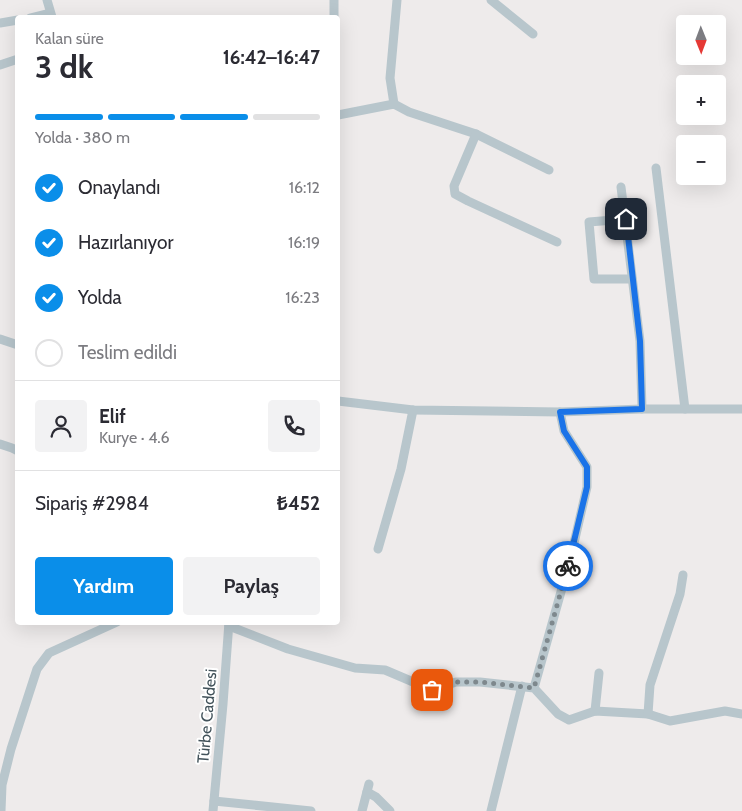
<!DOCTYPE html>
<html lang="tr">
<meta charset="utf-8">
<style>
:root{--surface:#fff;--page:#f2f2f3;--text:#2b2b33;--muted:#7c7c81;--line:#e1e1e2;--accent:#0a8ee9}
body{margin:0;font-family:Cabin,sans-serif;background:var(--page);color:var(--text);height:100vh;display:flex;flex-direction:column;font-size:19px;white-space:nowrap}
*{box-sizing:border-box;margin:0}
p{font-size:16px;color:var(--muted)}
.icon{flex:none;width:28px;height:28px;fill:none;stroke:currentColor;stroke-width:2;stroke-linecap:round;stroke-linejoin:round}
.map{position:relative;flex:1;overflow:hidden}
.side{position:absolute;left:15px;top:15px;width:325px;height:610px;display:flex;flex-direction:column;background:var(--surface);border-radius:5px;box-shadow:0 5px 20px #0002}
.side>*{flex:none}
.needle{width:32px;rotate:179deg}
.tools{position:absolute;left:676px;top:15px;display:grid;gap:10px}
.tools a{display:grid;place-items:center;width:50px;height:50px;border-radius:5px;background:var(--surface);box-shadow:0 5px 20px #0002;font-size:25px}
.pin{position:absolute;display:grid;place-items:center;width:42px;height:42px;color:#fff;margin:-21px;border-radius:10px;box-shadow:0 2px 8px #0006}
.courier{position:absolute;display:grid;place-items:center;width:50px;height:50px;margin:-25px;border:4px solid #1a73e8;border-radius:50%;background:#fff;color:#222;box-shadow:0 1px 6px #0007}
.head em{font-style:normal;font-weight:700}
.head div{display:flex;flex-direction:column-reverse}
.head{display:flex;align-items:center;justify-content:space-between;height:85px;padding:0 20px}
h1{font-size:32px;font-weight:700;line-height:38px}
.bar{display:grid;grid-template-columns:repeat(4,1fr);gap:8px 5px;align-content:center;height:60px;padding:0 20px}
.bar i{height:6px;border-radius:4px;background:var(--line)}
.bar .selected{background:var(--accent)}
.bar p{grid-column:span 4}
.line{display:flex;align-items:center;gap:12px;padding:0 20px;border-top:1px solid var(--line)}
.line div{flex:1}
.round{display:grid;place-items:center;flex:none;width:52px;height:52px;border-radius:5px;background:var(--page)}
ol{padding:0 20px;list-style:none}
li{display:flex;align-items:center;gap:15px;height:55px}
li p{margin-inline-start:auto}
li .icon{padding:5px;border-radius:50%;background:var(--accent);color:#fff;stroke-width:4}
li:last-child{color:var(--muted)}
li i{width:28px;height:28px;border:2px solid var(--line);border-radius:50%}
.button{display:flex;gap:10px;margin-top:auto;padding:10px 20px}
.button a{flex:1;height:58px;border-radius:5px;background:var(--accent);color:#fff;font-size:20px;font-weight:700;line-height:58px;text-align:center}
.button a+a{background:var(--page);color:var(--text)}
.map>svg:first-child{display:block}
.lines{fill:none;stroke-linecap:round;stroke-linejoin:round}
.minor{stroke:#b8c6cc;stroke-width:9}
.done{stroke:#7e888d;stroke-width:5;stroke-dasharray:0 9}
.route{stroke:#1a73e8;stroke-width:6}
.labels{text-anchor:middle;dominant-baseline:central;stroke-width:4;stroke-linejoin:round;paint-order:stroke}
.street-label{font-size:16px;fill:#42525a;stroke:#fff}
</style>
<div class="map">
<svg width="742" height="811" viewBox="0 0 742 811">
<rect width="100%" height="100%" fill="#eeebeb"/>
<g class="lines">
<g class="minor">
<path d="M47,0L52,17"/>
<path d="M491,0L533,34"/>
<path d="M30,18L50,13"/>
<path d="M334,18V0"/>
<path d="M0,23L18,20"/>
<path d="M0,65L18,59"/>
<path d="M394,104L390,78L397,0"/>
<path d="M338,115L394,104L409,112L476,134L549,170"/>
<path d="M476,134L454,186L455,194L468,201L557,242"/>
<path d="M656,168L685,409"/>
<path d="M621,187L640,341L642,409"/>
<path d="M626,219L589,222L594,279H632"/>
<path d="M0,339L18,345"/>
<path d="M338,401L413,410L560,412L642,409H742"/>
<path d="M0,444L12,448L18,451"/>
<path d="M378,549L401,469L413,410"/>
<path d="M229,626L288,649L355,668L385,670L432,690L456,682H480L534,688L558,714L569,720L595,711L648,714L670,721L725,711L742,714"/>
<path d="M534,688L571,556L587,487V467L564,431L560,412"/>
<path d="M595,711L599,673"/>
<path d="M648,714L650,685L680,594L683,575"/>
<path d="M367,792L376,797L390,811"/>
<path d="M214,801L311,811"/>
<path d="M1,811L2,785L11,749L37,669L49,653L117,622"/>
<path d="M213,811L223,704L229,622"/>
<path d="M362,811L369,784"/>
<path d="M491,811L522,686"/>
</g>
</g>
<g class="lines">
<path class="done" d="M432,690L456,682H480L534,688L568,566"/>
<path class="route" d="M568,566L587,487V467L564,431L560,412L642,409L640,341L626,219"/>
</g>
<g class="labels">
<g class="street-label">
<text transform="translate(207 716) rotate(-85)">Türbe Caddesi</text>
</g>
</g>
</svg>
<div class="tools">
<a><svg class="needle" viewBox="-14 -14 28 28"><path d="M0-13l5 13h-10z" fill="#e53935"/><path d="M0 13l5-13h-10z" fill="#7c7c81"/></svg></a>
<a>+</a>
<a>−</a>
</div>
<div class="pin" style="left:432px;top:690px;background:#ea580c"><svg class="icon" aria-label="bag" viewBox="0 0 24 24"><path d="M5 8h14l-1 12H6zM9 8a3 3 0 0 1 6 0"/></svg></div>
<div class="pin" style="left:626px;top:219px;background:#1f2937"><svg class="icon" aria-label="home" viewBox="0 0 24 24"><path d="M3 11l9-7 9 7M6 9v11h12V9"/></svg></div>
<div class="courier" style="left:568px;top:566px"><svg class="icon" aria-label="bike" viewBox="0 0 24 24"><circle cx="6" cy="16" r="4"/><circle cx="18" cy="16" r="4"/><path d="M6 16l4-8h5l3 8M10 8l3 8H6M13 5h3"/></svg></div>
<section class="side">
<div class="head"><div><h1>3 dk</h1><p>Kalan süre</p></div><em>16:42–16:47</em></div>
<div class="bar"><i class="selected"></i><i class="selected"></i><i class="selected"></i><i></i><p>Yolda · 380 m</p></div>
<ol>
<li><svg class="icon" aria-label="check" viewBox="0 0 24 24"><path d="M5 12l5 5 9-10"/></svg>Onaylandı<p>16:12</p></li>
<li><svg class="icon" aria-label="check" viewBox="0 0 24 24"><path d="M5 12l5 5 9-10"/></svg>Hazırlanıyor<p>16:19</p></li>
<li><svg class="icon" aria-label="check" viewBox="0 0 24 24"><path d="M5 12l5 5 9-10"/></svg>Yolda<p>16:23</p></li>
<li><i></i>Teslim edildi</li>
</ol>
<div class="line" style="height:90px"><a class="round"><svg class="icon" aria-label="person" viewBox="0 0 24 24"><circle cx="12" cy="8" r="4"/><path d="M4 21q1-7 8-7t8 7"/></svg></a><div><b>Elif</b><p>Kurye · 4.6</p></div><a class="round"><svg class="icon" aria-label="phone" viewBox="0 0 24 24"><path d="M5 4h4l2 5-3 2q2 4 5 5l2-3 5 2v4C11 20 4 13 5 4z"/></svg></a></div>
<div class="line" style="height:65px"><div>Sipariş #2984</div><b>₺452</b></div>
<div class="button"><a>Yardım</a><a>Paylaş</a></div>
</section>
</div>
